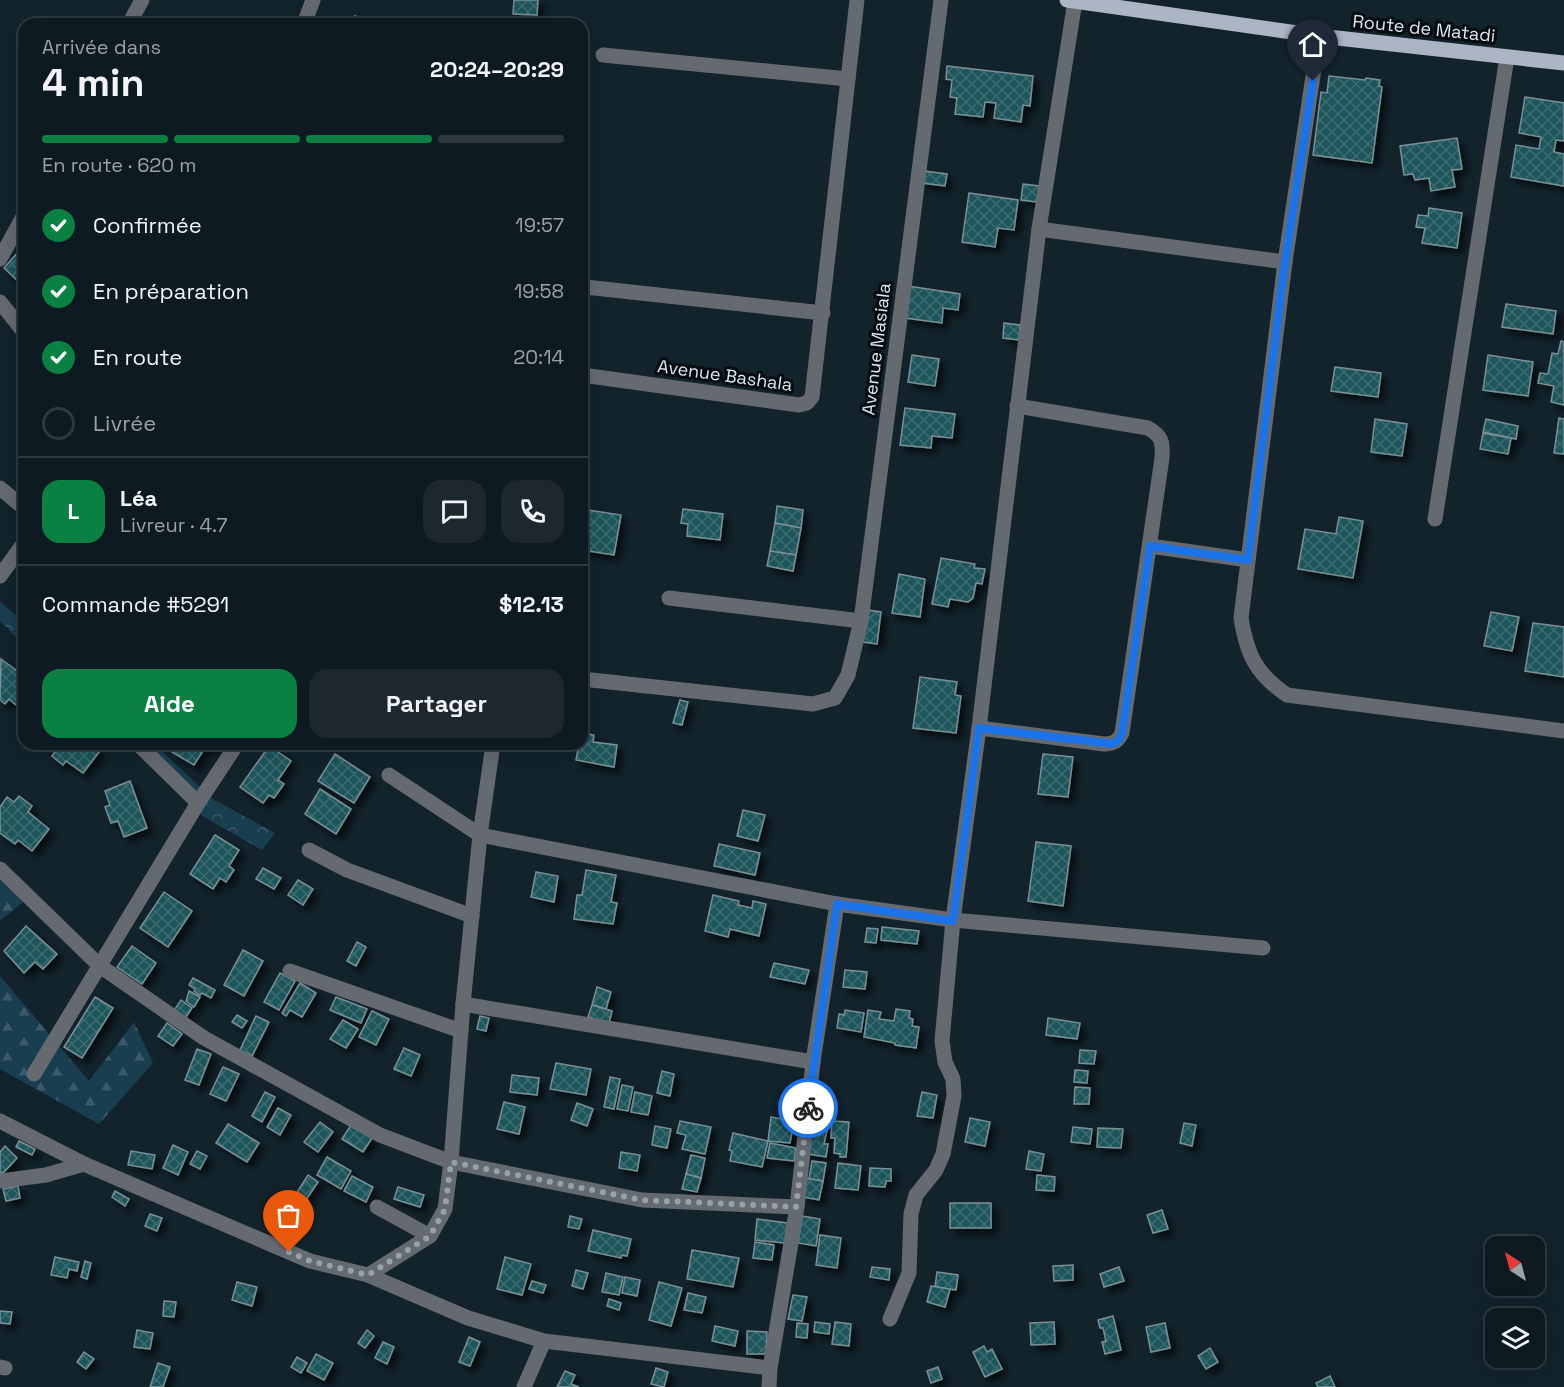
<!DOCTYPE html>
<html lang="fr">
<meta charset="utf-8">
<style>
:root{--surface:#0e1a21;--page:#1c272e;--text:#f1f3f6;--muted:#9ba1a5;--line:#2e383f;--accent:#0b8043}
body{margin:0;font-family:"Space Grotesk",sans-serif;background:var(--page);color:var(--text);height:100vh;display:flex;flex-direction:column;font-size:22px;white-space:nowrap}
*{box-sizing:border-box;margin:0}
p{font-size:20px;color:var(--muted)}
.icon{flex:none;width:33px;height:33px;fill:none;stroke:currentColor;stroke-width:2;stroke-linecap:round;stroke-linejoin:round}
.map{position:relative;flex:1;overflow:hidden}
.drawer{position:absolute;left:18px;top:18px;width:570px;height:732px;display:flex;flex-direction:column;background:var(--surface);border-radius:18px;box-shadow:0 6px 24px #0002,0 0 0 2px var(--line)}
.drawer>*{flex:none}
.needle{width:39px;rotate:324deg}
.controls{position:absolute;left:1485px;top:1236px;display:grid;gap:12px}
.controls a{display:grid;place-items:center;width:60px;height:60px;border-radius:12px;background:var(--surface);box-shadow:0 6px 24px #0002,0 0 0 2px var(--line);font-size:30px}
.pin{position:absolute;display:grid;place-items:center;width:51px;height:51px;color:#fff;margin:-62px -26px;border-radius:50% 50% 50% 0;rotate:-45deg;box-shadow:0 0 6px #0007}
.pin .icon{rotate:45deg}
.courier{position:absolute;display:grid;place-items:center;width:60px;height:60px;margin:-30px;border:4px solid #1a73e8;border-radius:50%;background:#fff;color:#222;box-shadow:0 2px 8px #0007}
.overview em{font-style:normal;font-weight:800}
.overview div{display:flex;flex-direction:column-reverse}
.overview{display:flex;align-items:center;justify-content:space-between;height:102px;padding:0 24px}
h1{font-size:39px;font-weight:800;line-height:45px}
.bar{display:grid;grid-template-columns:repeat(4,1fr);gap:9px 6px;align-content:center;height:72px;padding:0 24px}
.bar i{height:8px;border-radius:4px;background:var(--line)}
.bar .selected{background:var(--accent)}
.bar p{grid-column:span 4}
.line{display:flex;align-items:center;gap:15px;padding:0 24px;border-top:2px solid var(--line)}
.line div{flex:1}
.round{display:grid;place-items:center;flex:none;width:63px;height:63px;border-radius:18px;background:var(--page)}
ol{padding:0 24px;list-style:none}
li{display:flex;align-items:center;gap:18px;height:66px}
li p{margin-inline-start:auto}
li .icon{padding:6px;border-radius:50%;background:var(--accent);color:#fff;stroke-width:4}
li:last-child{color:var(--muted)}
li i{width:33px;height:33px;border:3px solid var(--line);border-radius:50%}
.action{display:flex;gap:12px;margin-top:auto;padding:12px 24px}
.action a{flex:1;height:69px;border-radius:18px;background:var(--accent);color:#fff;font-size:24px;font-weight:800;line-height:69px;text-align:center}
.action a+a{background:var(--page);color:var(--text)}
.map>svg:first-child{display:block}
.forest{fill:url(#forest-firs)}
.park{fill:url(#park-crowns)}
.building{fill:url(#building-cross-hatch);stroke:#799195;stroke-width:1.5;filter:url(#shadow)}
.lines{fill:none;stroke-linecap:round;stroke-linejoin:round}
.minor{stroke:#656a71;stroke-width:15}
.major{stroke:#abb5c4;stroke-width:15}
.done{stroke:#96a2a9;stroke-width:6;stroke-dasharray:0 10.8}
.route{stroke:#1a73e8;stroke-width:8}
.labels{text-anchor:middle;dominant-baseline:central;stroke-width:6;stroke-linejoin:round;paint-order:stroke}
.street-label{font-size:18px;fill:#dde7ed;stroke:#050b0f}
</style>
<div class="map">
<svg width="1564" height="1387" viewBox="0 0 1564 1387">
<defs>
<pattern id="forest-firs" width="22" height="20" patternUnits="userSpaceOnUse" patternTransform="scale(1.5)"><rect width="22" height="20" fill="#193e50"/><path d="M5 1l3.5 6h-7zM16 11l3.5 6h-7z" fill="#3a5a6a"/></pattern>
<pattern id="park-crowns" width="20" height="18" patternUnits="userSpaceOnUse" patternTransform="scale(1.5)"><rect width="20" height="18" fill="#193e50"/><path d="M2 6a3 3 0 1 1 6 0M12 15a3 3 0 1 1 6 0" fill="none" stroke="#3a5a6a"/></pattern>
<pattern id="building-cross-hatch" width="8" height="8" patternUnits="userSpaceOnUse" patternTransform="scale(1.5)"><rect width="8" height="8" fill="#1d545a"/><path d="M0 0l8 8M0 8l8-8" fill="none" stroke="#3d6d72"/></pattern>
<filter id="shadow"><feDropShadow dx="5.5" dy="5.5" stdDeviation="3" flood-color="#0009"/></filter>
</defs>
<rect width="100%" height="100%" fill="#12232c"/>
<g class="forest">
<path d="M0,880L23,902L0,921Z"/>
<path d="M0,976L89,1081L134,1022L153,1063L99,1124L0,1069Z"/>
</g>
<g class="park">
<path d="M0,601L24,623V645L0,621Z"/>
<path d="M127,744H154L213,799L275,833L262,850L202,816Z"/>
</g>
<g class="building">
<path d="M514,0H538L537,15L513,14Z"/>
<path d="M355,16L376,24H352Z"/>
<path d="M947,66L1033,76L1030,106L1023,105L1021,122L994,118L996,103L985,102L983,117L955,114L957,98L950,97L952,80L946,79Z"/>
<path d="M1329,76L1365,80L1366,78L1380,80L1379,86L1382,87L1372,163L1313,155L1321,92L1327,93Z"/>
<path d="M1525,97L1564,103V141L1556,140L1554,152L1564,154V186L1511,177L1516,145L1539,149L1541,137L1519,133Z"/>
<path d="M1457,138L1462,169L1452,170L1455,187L1431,191L1429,178L1415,180L1413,174L1404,175L1400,146Z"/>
<path d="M924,171L947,174L945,186L922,183Z"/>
<path d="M1023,184L1039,186L1037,202L1021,200Z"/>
<path d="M969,193L1018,200L1014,230L998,228L995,247L962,242Z"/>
<path d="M1429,208L1462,213L1457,248L1422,243L1425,228L1416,227L1418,215L1428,216Z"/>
<path d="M19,251L24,255V279L20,283L4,268Z"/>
<path d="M908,286L960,294L958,310L943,308L942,323L905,318Z"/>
<path d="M1506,304L1556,311L1553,334L1502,327Z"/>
<path d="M1004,323L1020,325L1019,340L1003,338Z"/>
<path d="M1561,341L1564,342V405L1551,402L1554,386L1538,383L1540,373L1548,374L1552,353L1558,354Z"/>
<path d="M912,355L939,359L935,386L908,382Z"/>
<path d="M1488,355L1533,362L1528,396L1483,390Z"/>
<path d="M1335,367L1381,373L1378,397L1331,391Z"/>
<path d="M905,408L955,414L952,438L932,436L931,448L900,445Z"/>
<path d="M1559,418L1564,419V454L1554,453Z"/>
<path d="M1375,419L1407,424L1402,456L1371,452Z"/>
<path d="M1486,419L1518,426L1516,439L1483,432Z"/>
<path d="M1483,433L1511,438L1508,454L1480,449Z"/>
<path d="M777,506L803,510L801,528L775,523Z"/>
<path d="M582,509L621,515L614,555L582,550Z"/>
<path d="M683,509L723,514L720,540L687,536L688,524L681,523Z"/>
<path d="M1339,517L1363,521L1353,578L1298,569L1305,529L1336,534Z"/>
<path d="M775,523L801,528L796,555L770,551Z"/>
<path d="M770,551L796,555L793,571L767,566Z"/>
<path d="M941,558L975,564L974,568L985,569L982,584L976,583L973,598L968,602L950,599L948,607L932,604Z"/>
<path d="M899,574L925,579L920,617L892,613Z"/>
<path d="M868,610L881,612L877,644L863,642Z"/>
<path d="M1491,612L1519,617L1512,651L1484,646Z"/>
<path d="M1533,623L1564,627V677L1525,671Z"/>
<path d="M1,659L24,676L23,711L9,699L5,704L0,700Z"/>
<path d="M920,677L957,682L955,695L961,696L956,733L913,728Z"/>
<path d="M680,700L688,702L682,725L673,723Z"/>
<path d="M582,733L594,735L593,742L617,745L614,767L576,760L579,744H582Z"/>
<path d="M44,744H90L100,751L83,773L66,761L63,765L52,756L55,752Z"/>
<path d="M178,744H217L213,750L206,746L194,765L172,752Z"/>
<path d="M269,746L291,761L278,780L284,784L274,798L269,795L263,803L240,787Z"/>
<path d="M335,754L370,777L354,803L318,781Z"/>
<path d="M1043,754L1073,757L1068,797L1038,794Z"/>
<path d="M130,781L147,828L124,837L118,821L111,823L105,807L110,805L105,791Z"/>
<path d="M320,789L351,809L336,834L305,814Z"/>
<path d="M19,796L32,806L28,812L49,829L32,851L18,840L15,844L0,833V807L7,797L14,802Z"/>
<path d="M743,810L765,815L758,841L737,836Z"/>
<path d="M215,835L239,850L229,866L234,870L226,882L220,878L213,889L190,874Z"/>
<path d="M1036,842L1071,846L1063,906L1028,901Z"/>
<path d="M719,844L760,853L755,875L714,866Z"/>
<path d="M263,868L281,878L274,889L256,879Z"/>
<path d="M586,870L616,875L611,902L617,903L613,924L574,919L577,895H582Z"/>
<path d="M536,872L558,876L554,902L531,897Z"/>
<path d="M298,880L313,889L303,905L288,895Z"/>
<path d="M164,892L192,911L168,947L140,928Z"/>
<path d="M713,895L739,901L738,905L752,908L753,901L766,904L759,936L730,929L728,937L705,931Z"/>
<path d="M26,926L57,954L43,969L35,962L24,973L4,951Z"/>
<path d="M882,927L919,931L917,944L881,940Z"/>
<path d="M867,928L878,929L876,943L865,942Z"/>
<path d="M357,942L366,947L356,966L347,961Z"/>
<path d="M132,946L156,963L142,984L117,967Z"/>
<path d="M243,950L263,961L244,996L224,985Z"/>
<path d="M774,963L809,970L805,984L770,977Z"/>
<path d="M845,970L867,972L865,989L843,987Z"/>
<path d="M280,973L295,981L279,1010L264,1002Z"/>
<path d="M193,978L215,990L211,998L202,993L200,995L194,991L195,989L189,985Z"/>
<path d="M300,983L316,993L302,1017L290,1010L286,1016L282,1013Z"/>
<path d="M597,987L611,992L606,1009L592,1005Z"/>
<path d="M189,991L200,997L194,1007L186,1001Z"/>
<path d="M95,997L113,1008L82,1058L64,1047Z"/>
<path d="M336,997L367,1009L361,1023L330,1010Z"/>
<path d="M181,1000L192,1008L184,1020L173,1012Z"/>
<path d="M592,1005L612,1011L609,1023L588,1017Z"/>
<path d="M896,1009L910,1011L909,1018L913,1019L912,1026L919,1027L916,1048L895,1045V1043L864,1037L868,1010L881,1012L879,1019L894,1021Z"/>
<path d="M845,1010L864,1013L861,1032L837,1028L839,1014L844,1015Z"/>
<path d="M372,1011L389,1019L376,1045L359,1037Z"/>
<path d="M237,1015L247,1021L242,1028L232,1022Z"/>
<path d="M256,1016L269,1022L252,1056L240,1050Z"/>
<path d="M480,1016L489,1018L486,1031L477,1029Z"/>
<path d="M1048,1018L1080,1023L1077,1039L1046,1035Z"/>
<path d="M343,1020L358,1029L346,1048L330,1039Z"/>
<path d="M167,1023L182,1034L173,1046L158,1036Z"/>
<path d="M404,1048L420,1055L411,1076L394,1069Z"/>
<path d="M197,1049L211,1054L199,1085L185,1080Z"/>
<path d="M1080,1050L1096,1051L1094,1064L1079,1063Z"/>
<path d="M556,1063L591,1069L586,1095L550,1089Z"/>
<path d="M223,1067L239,1074L226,1101L210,1094Z"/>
<path d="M1075,1070L1088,1071L1087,1083L1074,1082Z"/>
<path d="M662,1071L674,1074L670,1096L657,1093Z"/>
<path d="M512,1075L539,1078L537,1095L510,1092Z"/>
<path d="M610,1077L620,1079L614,1109L604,1107Z"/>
<path d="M622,1085L633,1087L628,1111L617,1109Z"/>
<path d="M1075,1087L1090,1088L1089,1104H1074Z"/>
<path d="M265,1092L275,1097L262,1122L252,1116Z"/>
<path d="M635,1092L652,1096L648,1115L631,1112Z"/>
<path d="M922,1092L937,1095L933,1118L917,1116Z"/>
<path d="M504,1102L525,1107L519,1134L497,1129Z"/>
<path d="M577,1103L593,1109L587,1126L571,1120Z"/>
<path d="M278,1108L291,1115L280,1135L267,1127Z"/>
<path d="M771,1117L794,1121L790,1143L768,1141Z"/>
<path d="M970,1118L990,1122L985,1146L965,1142Z"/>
<path d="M680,1121L711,1127L705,1154L682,1149L686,1135L677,1133Z"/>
<path d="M832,1121L849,1122L846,1157H840V1154L834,1153L835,1138H831Z"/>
<path d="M320,1122L333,1132L318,1152L304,1142Z"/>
<path d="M813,1123L828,1126L824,1144H828L826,1157L807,1154Z"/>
<path d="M1184,1123L1196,1125L1192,1146L1180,1143Z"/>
<path d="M228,1124L259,1143L247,1162L216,1143Z"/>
<path d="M351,1125L372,1138L363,1152L342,1139Z"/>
<path d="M655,1126L671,1129L667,1148L652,1145Z"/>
<path d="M1073,1127L1092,1129L1090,1144L1071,1142Z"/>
<path d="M1098,1128L1123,1129L1121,1148L1097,1147Z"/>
<path d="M733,1133L768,1141L762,1167L730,1161L732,1151L729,1150Z"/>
<path d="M19,1141L35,1149L32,1155L16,1147Z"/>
<path d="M770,1143L796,1148L794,1161L767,1158Z"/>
<path d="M173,1145L188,1152L178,1175L163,1168Z"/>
<path d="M5,1146L17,1158L4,1172L0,1173V1152Z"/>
<path d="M131,1151L155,1155L152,1169L128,1165Z"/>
<path d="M197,1151L207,1156L200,1169L190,1164Z"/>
<path d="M1029,1151L1044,1154L1041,1171L1026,1169Z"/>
<path d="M621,1152L640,1155L637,1171L619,1168Z"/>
<path d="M691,1155L705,1158L701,1178L686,1174Z"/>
<path d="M327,1157L351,1171L341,1189L317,1175Z"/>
<path d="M812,1161L826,1163L823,1181L809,1179Z"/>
<path d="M838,1163L861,1166L858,1190L835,1188Z"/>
<path d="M870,1168L891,1169V1181H886L885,1187L869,1186Z"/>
<path d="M686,1174L701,1178L697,1192L682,1189Z"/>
<path d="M308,1175L318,1182L302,1206L292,1200Z"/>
<path d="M1037,1175L1055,1177L1054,1191L1036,1190Z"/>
<path d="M352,1176L373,1187L366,1202L344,1191Z"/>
<path d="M805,1178L823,1181L819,1200L802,1197Z"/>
<path d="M18,1186L20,1198L6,1201L3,1189Z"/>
<path d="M398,1187L424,1195L420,1207L394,1199Z"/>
<path d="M115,1191L129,1199L125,1206L112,1197Z"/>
<rect x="950" y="1203" width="41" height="25"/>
<path d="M1162,1210L1168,1229L1153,1233L1147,1215Z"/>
<path d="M150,1214L162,1218L157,1231L145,1226Z"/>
<path d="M570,1216L582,1219L579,1229L568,1227Z"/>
<path d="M802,1216L820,1219L816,1246L798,1243Z"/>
<path d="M757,1219L787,1223L785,1243L755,1240Z"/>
<path d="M593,1230L631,1239L627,1256L622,1255L621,1258L588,1251Z"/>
<path d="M820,1235L841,1238L837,1268L816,1265Z"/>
<path d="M755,1242L774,1245L772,1260L753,1258Z"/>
<path d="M692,1250L739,1258L733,1287L687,1279Z"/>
<path d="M55,1257L79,1262L77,1271L69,1269L67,1278L51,1275Z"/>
<path d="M505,1257L531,1264L522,1295L497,1289Z"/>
<path d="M85,1261L91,1263L87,1279L81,1277Z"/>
<path d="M1073,1265V1280L1054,1281L1053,1266Z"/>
<path d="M872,1267L890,1269L889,1280L870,1277Z"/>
<path d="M1119,1267L1124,1281L1104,1287L1100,1274Z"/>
<path d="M576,1270L588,1273L583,1289L572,1286Z"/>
<path d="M937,1272L958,1275L956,1290L935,1287Z"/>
<path d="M606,1273L623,1277L619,1295L602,1292Z"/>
<path d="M625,1277L640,1280L637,1296L622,1293Z"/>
<path d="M532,1281L546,1285L543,1293L529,1289Z"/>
<path d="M237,1282L257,1287L252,1306L232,1300Z"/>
<path d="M659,1282L682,1288L671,1326L649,1320Z"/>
<path d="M931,1286L950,1289L945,1307L927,1302Z"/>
<path d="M688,1293L706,1297L702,1313L684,1310Z"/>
<path d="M793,1295L807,1297L802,1321L788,1319Z"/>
<path d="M609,1299L621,1303L619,1310L607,1306Z"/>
<path d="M164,1301L176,1302L174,1317L163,1316Z"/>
<path d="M0,1311L12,1312L10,1324L0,1323Z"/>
<path d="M1113,1316L1121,1350L1105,1354L1102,1342L1106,1341L1103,1328H1100L1098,1320Z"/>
<path d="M815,1322L830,1324L829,1334L814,1332Z"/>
<path d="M835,1322L851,1324L849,1346L832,1344Z"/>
<path d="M1054,1322L1055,1344L1031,1345L1030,1323Z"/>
<path d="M797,1323L808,1324L807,1338L796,1337Z"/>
<path d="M1165,1323L1170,1348L1151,1352L1146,1327Z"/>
<path d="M715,1326L738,1331L735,1346L712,1341Z"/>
<path d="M137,1330L153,1333L150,1349L134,1347Z"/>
<path d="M367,1330L374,1336L365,1348L358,1343Z"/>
<path d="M747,1331L767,1332L766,1354H747Z"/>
<path d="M469,1337L480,1342L470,1366L459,1362Z"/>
<path d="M383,1342L394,1347L387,1364L375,1358Z"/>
<path d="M984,1346L987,1352L992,1349L1002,1369L985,1377L973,1352Z"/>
<path d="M1210,1348L1218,1362L1206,1369L1198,1356Z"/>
<path d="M84,1352L94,1359L86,1369L77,1362Z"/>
<path d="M316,1354L333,1363L324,1380L307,1371Z"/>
<path d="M297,1357L307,1363L301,1373L291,1367Z"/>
<path d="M158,1363L170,1367L163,1387H150Z"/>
<path d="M938,1367L942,1379L931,1383L927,1371Z"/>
<path d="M656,1368L668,1372L664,1387L651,1384Z"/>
<path d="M565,1371L575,1375L571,1384L579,1387H557Z"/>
<path d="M1330,1376L1335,1387H1318L1316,1383Z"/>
</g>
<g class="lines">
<g class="minor">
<path d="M129,24L142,0"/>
<path d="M304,24L313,0"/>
<path d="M1319,36L1285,262L1241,618C1247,655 1256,674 1287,695L1564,731"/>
<path d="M603,55L848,79"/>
<path d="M1039,229L1285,262"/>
<path d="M0,259L24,215"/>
<path d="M582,289L585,287L823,313"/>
<path d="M0,302L24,332"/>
<path d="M582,375L799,405L807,403L812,397L857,0"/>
<path d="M0,488L24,508"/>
<path d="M1435,519L1507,57"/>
<path d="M1150,546L1248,560"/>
<path d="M0,576L24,543"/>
<path d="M669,598L861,621"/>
<path d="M582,679L813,704L835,698L848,675L861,621L941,0"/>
<path d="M979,728L1104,744C1114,744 1118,741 1122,733L1162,458C1163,442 1162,436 1148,428L1017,406"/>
<path d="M138,744L198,803"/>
<path d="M389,775L480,835L837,904L953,920L1263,948"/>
<path d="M309,850L347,870L472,916"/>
<path d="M0,869L100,966L204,1038L380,1135L451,1162L642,1200L797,1207"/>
<path d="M290,971L461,1031"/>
<path d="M463,1004L813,1062"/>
<path d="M34,1074L198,803L237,744"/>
<path d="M0,1121L84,1164L310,1261L368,1275L430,1236L445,1209L451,1162L463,1004L480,835L493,744"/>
<path d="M0,1181L46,1175L84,1164"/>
<path d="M377,1207L430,1236"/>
<path d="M368,1275L468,1318L544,1341L770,1368"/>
<path d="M890,1319L909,1273L911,1214L916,1195L936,1170L943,1154L954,1096L953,1079L945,1062L942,1041L953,920L979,728L1039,229L1075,1"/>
<path d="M0,1367L5,1368"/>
<path d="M524,1387L544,1341"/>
<path d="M769,1387L770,1368L797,1207L813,1062L837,904"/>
</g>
<path class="major" d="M1067,0L1319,36L1564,63"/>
</g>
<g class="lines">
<path class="done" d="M289,1252L310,1261L368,1275L430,1236L445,1209L451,1162L642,1200L796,1207L808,1108"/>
<path class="route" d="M808,1108L837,904L953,921L979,728L1113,744L1119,740L1122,733L1150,546L1248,560L1285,262L1313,81"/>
</g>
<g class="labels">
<g class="street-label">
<text transform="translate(1424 28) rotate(6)">Route de Matadi</text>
<text transform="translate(876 349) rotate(-83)">Avenue Masiala</text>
<text transform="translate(725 375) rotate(8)">Avenue Bashala</text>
</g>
</g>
</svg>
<div class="controls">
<a><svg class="needle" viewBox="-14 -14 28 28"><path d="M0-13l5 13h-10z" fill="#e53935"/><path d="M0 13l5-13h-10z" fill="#9ba1a5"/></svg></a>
<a><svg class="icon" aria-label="layers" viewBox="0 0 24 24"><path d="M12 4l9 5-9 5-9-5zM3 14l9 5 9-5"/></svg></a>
</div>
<div class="pin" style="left:289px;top:1252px;background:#ea580c"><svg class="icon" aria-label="bag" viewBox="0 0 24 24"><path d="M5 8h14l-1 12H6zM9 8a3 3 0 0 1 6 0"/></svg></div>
<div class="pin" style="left:1313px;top:81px;background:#1f2937"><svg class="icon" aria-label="home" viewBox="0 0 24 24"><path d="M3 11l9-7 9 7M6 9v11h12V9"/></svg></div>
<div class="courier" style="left:808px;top:1108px"><svg class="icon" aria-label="bike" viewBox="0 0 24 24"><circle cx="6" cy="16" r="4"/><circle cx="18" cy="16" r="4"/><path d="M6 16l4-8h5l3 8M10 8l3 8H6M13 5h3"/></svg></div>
<section class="drawer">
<div class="overview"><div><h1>4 min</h1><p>Arrivée dans</p></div><em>20:24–20:29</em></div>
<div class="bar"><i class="selected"></i><i class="selected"></i><i class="selected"></i><i></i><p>En route · 620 m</p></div>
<ol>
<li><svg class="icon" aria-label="check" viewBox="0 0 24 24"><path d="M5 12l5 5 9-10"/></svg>Confirmée<p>19:57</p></li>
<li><svg class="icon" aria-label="check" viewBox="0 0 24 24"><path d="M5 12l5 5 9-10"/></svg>En préparation<p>19:58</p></li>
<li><svg class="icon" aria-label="check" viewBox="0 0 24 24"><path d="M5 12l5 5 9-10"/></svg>En route<p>20:14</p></li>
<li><i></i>Livrée</li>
</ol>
<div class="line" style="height:108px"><b class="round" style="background:var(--accent);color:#fff">L</b><div><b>Léa</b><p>Livreur · 4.7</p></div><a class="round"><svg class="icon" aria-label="chat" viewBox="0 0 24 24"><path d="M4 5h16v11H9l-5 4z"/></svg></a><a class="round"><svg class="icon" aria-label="phone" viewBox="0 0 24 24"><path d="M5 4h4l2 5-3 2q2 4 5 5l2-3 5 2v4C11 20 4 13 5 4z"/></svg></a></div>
<div class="line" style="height:78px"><div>Commande #5291</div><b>$12.13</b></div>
<div class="action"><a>Aide</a><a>Partager</a></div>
</section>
</div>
